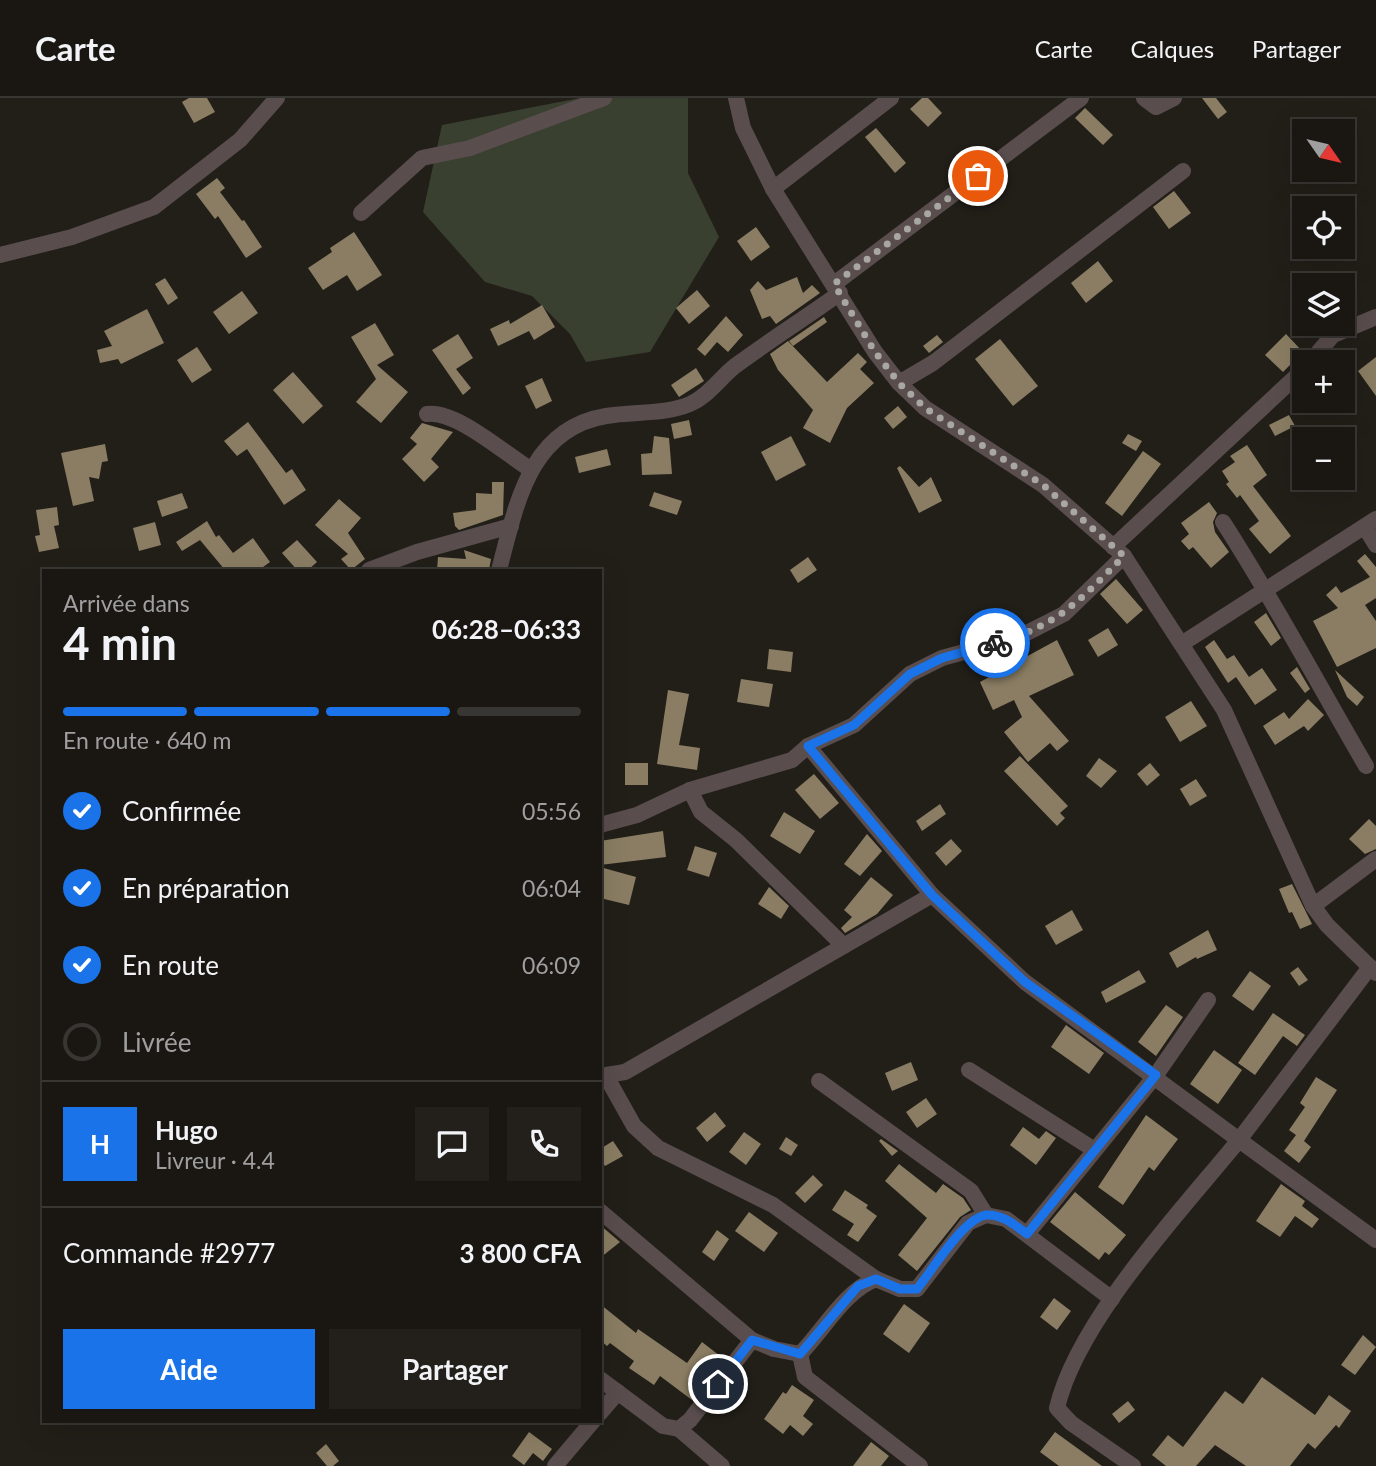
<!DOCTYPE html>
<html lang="fr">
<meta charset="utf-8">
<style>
:root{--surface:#1a1713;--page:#23201c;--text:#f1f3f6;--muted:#9f9fa0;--line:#383633;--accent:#1a73e8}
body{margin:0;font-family:Lato,sans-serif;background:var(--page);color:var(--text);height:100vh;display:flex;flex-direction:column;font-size:26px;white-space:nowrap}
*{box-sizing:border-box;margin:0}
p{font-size:23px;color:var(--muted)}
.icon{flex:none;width:38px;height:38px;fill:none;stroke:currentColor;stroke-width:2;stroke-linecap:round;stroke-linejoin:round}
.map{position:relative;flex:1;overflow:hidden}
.details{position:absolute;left:42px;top:471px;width:560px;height:854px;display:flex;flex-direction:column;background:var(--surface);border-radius:0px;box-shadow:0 7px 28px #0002,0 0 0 2px var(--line)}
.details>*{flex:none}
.needle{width:46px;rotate:124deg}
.controls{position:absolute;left:1292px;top:21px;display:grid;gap:14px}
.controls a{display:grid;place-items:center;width:63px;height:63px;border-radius:0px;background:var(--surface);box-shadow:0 7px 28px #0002,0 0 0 2px var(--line);font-size:35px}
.pin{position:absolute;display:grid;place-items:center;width:60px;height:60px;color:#fff;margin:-30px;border:4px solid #fff;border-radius:50%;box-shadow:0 2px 7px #0007}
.courier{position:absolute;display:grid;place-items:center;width:70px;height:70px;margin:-35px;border:5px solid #1a73e8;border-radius:50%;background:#fff;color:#222;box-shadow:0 2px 9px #0007}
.summary em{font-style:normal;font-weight:700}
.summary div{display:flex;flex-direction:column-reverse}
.summary{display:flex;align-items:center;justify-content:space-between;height:119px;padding:0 21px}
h1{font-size:46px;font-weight:700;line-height:52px}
.bar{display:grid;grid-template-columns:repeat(4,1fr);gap:10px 7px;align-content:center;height:84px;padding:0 21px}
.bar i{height:9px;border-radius:5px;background:var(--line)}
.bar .on{background:var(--accent)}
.bar p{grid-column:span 4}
.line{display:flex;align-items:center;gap:18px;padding:0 21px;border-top:2px solid var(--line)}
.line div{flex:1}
.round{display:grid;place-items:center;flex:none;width:74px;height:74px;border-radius:0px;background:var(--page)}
ol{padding:0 21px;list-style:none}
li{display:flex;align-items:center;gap:21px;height:77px}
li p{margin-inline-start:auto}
li .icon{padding:7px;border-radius:50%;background:var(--accent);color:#fff;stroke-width:4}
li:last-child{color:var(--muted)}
li i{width:38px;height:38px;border:4px solid var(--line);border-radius:50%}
.action{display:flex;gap:14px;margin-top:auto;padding:14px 21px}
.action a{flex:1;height:80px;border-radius:0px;background:var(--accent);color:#fff;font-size:28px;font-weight:700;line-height:80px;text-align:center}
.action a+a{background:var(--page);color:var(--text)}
header{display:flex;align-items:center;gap:42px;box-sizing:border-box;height:98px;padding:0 35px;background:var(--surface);border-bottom:2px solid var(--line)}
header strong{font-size:33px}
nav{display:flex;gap:38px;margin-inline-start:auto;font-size:24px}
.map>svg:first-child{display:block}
.green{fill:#394030}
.building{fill:#8a7d63}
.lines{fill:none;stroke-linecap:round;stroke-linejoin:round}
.minor{stroke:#5a4d4e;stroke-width:16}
.done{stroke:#a9a7a2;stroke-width:7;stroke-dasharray:0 12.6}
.route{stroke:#1a73e8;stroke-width:9}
</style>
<header>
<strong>Carte</strong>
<nav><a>Carte</a><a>Calques</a><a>Partager</a></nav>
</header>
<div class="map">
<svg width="1376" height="1368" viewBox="0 0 1376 1368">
<rect width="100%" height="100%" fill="#221f19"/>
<path class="green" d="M580,0H688V75L719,139L650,254L586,264L570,236L532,198L485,184L423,114L442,27Z"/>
<g class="building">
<path d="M189,0H207L215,14L194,25L182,4Z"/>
<path d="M922,0H928L942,15L928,29L910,11Z"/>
<path d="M1202,0H1216L1227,14L1218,21Z"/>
<path d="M1085,10L1113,37L1103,47L1075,20Z"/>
<path d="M876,30L906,65L895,75L865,39Z"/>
<path d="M217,80L225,90L220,94L242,123L244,122L262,149L246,160L218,118L215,121L196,96Z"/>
<path d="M1174,93L1191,115L1169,131L1153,109Z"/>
<path d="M756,129L770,149L751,163L737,143Z"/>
<path d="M354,134L382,177L357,193L347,177L323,192L308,170L332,154L330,150Z"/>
<path d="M1098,163L1113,183L1086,205L1071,185Z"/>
<path d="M797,179L803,195L812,187L820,195L776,226L770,218L762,221L750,192L758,183L766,192Z"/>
<path d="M165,180L178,200L168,207L155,186Z"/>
<path d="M697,192L710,208L689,226L676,210Z"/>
<path d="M242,193L258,215L229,236L213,214Z"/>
<path d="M542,207L555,229L534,242L529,233L498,248L490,231L509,222L510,226Z"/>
<path d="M147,211L164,245L121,266L118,261L100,265L97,252L112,248L104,233Z"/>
<path d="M726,218L743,237L728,254L717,244L705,258L697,251Z"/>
<path d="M824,219L827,224L793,248L789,243Z"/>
<path d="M375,225L394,257L377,267L408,294L381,325L356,304L376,281L351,239Z"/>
<path d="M458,236L473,260L456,271L471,290L463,297L432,252Z"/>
<path d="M1286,236L1303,254L1283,274L1265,257Z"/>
<path d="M937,237L943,244L929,255L923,248Z"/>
<path d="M1000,241L1038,288L1013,308L975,261Z"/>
<path d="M788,243L827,284L858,255L867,264L860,271L874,285L847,310L830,345L803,330L813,312L778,272L770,256Z"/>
<path d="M197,249L212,272L192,285L177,262Z"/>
<path d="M1376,259V298L1358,273Z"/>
<path d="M696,270L704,283L679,299L671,287Z"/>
<path d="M293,274L323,308L303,326L273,292Z"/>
<path d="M542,280L552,303L536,311L525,288Z"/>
<path d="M898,308L907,319L893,331L884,320Z"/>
<path d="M1289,317L1295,328L1275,338L1269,327Z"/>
<path d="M689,322L692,337L674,341L671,326Z"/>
<path d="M248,324L286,375L292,371L306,392L284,407L247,351L237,358L224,343Z"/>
<path d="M422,325L453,334L431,361L439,369L424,384L402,361L417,346L410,340Z"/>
<path d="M1128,336L1142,343L1136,353L1122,345Z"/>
<path d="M654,338L669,340L672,376L642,377L641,356L652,355Z"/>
<path d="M791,338L806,367L776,383L761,354Z"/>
<path d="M105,346L108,363L102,364L99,381L89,379L94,403L73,408L61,355Z"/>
<path d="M1247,347L1267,377L1253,388L1291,438L1270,456L1249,431L1259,423L1240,397L1237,400L1226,386L1229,384L1222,373L1235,364L1230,358Z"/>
<path d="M607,351L611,367L579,375L575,359Z"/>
<path d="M1143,353L1161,366L1122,418L1105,405Z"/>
<path d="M900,368L919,389L931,379L942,403L919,415L897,370Z"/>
<path d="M492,384H504L503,417L459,432L455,428L453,415L476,412V395L492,396Z"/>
<path d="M654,394L682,403L677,417L649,408Z"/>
<path d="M182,395L188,410L162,419L157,403Z"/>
<path d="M339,401L361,420L348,435L365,461L351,472L341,461L348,456L315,427Z"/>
<path d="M1209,404L1217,415L1213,424L1215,434L1229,454L1211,470L1193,449L1189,452L1181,443L1189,436L1181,425Z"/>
<path d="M57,409L59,427L54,428L59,450L39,454L35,438L40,437L36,412Z"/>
<path d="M207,423L216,439L219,437L233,455L253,440L270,464L259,472H225L200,442L182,453L176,444Z"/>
<path d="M155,424L161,447L139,453L133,430Z"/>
<path d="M297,442L317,464L308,472H297L282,455Z"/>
<path d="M464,452L491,461L489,472H437L438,459L466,461Z"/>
<path d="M1365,456L1376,469V500L1365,507L1376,523V550L1337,569L1313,523L1338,510L1326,497L1336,488L1341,495L1370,479L1357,463Z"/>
<path d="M808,459L817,472L798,485L790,472Z"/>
<path d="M1116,481L1143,512L1127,526L1100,496Z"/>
<path d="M1266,515L1281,540L1271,548L1254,524Z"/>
<path d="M1108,530L1118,547L1098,559L1088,542Z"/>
<path d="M1057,542L1074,577L1029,598L1069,643L1057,653L1050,645L1028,664L1004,634L1022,619L1014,602L993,612L980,584Z"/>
<path d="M1214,542L1227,561L1234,557L1249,579L1262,570L1277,592L1255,607L1236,579L1228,585L1205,549Z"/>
<path d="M769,551L793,554L791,574L767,571Z"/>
<path d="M1297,569L1310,591L1305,595L1290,575Z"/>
<path d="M1335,572L1364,599L1357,608L1347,599Z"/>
<path d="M741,581L773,586L769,609L737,604Z"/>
<path d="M668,592L689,596L679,647L700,650L697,672L657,666Z"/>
<path d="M1308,601L1324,617L1308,633L1304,628L1275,647L1263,628L1284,614L1289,621Z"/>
<path d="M1191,603L1207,628L1180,644L1165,619Z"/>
<path d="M1020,658L1068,708L1060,715L1065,720L1057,728L1004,673Z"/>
<path d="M1099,660L1117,673L1101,690L1086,678Z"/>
<rect x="625" y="665" width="23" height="22"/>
<path d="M1150,665L1160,677L1147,688L1137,676Z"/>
<path d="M814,676L839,705L820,721L795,692Z"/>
<path d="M1196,681L1207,698L1190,708L1180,691Z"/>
<path d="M940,706L946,716L922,733L916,723Z"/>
<path d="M784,714L815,733L800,756L770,738Z"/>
<path d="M1369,721L1376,728V751L1365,756L1349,741Z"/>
<path d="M663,733L666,759L600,767V743Z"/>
<path d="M867,736L882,753L860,778L844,766Z"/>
<path d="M951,741L962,753L946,768L935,755Z"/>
<path d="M695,748L717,755L709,779L687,772Z"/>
<path d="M600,769L636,779L629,807L600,800Z"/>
<path d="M871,779L893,797L877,816L845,835L841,830L852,819L844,812Z"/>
<path d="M1292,786L1312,826L1300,831L1292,814L1289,815L1279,791Z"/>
<path d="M769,789L789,808L781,821L758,806Z"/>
<path d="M1072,812L1083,832L1056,847L1045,828Z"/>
<path d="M1208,832L1217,852L1197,861L1196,859L1177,870L1169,855Z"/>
<path d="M1298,869L1308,882L1299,888L1290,875Z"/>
<path d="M1139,872L1146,884L1106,905L1101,894Z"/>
<path d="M1250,873L1271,888L1253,913L1232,898Z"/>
<path d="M1166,907L1183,919L1156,958L1138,944Z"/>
<path d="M1273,915L1305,937L1297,948L1283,938L1255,977L1238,965Z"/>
<path d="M1066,927L1104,955L1089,976L1051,949Z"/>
<path d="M1214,952L1242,972L1218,1006L1190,986Z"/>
<path d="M911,964L918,982L892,993L885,975Z"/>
<path d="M1316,979L1337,992L1304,1043L1311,1049L1299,1065L1284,1053L1296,1037L1289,1032L1305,1009L1300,1005Z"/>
<path d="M926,1000L937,1016L917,1030L906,1014Z"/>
<path d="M715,1014L726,1028L707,1044L696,1030Z"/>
<path d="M1146,1017L1178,1041L1154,1073L1149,1069L1123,1107L1098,1089Z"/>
<path d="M1023,1029L1039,1041L1046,1033L1056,1040L1036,1067L1010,1047Z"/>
<path d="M744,1034L761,1046L746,1067L729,1054Z"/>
<path d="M786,1039L798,1047L791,1058L779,1051Z"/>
<path d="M881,1041L898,1053L892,1058L879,1043Z"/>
<path d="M613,1043L623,1058L605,1068L600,1060V1051Z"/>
<path d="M899,1066L936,1095L943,1086L963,1100L971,1112L960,1119L917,1173L898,1157L927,1120L885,1083Z"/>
<path d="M813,1077L823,1087L805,1105L795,1095Z"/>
<path d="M1281,1086L1305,1103L1302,1108L1319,1121L1312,1130L1295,1118L1280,1139L1256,1123Z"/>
<path d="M845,1092L868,1107L866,1110L877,1118L858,1144L847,1137L854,1126L832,1112Z"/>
<path d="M1075,1094L1126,1137L1109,1157L1105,1154L1099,1162L1050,1124Z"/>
<path d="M749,1114L778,1135L764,1154L735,1133Z"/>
<path d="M600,1127L620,1144L600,1160Z"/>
<path d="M717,1132L729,1141L714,1163L702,1154Z"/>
<path d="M1054,1200L1071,1213L1057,1232L1040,1219Z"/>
<path d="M600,1206L636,1235L638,1231L687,1265L702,1244L724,1261L692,1302L660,1278L654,1287L629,1270L634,1263L610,1245L607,1248L600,1242Z"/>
<path d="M904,1206L930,1225L909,1255L883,1236Z"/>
<path d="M1363,1237L1376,1249L1355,1277L1341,1267Z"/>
<path d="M1262,1279L1315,1317L1329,1297L1351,1313L1339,1330L1336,1327L1315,1351L1308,1345L1290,1368H1246L1215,1347L1196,1368H1166L1152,1357L1168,1337L1183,1349L1225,1293L1243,1306Z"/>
<path d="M792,1287L814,1302L803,1318L813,1326L803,1338L790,1327L783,1336L764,1321L783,1294L786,1296Z"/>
<path d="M1128,1303L1135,1312L1119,1325L1112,1316Z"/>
<path d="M529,1334L552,1351L543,1363L533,1355L524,1367L512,1358Z"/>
<path d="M1055,1334L1102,1368H1059L1040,1354Z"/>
<path d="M871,1344L889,1358L881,1368H853Z"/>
<path d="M326,1346L339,1363L333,1368H327L316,1355Z"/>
</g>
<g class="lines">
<g class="minor">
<path d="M736,0L743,30L773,91L875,254L899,285L925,310L1043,387L1124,458L1224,612L1313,808L1327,827L1376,875"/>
<path d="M1144,0L1156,9L1174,0"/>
<path d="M773,91L891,0"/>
<path d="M361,115L422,60L470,50L604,0"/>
<path d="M0,157L72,139L154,109L240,42L277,0"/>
<path d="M834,186L1081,0"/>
<path d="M1310,264L1333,237L1376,219"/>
<path d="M899,285L933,265L1183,73"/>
<path d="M427,316C456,312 504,355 530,371"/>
<path d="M1223,424C1274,503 1318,586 1366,668"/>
<path d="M1365,429L1376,447"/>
<path d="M1113,449L1304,271"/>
<path d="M369,472L417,454L511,428"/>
<path d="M499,472C516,409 528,331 606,318C634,313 664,317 690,306C708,298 720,280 735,268C769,243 805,220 840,195"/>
<path d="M1183,545L1376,421"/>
<path d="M808,648L932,797L1025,884L1239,1042L1370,869"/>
<path d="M690,692L701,714L736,742L844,848"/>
<path d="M600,727L637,717L690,692L792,662L808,648L854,627L910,576L942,560L1019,539L1064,516L1124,458"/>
<path d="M1313,808L1376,761"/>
<path d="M969,972L1093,1051"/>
<path d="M600,978L625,974L932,797"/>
<path d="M606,978L634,1028L658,1050L773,1107L876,1181"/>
<path d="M819,983L971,1093L986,1117"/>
<path d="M600,1113L752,1242"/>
<path d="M1027,1136L1156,977L1208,902"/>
<path d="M800,1256C824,1232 844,1193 876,1181L900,1191H917L968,1125L986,1117L1006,1121L1112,1201"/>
<path d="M800,1256L805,1279L920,1368"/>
<path d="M600,1281L663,1328L679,1331L690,1322L752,1242L774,1251L800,1256"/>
<path d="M600,1315L618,1294"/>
<path d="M679,1331L722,1368"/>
<path d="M555,1368L593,1323"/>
<path d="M1133,1368L1071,1325L1057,1310C1077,1223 1182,1112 1239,1042L1376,1142"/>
</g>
</g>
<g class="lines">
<path class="done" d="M978,78L834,186L875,254L899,285L925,310L1043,387L1124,458C1079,503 1058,528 995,545"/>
<path class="route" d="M718,1286L752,1242L800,1256L858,1188L876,1181L900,1191H917C932,1173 965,1117 988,1117C1003,1117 1015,1127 1027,1136L1156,977L1025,884L932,797L808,648L854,627L910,576L942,560L995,545"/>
</g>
</svg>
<div class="controls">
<a><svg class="needle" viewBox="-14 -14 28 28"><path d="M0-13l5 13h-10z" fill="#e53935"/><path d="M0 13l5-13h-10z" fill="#9f9fa0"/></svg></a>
<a><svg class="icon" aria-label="locate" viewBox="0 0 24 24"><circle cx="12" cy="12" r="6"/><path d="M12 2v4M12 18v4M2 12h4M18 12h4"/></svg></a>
<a><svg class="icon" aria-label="layers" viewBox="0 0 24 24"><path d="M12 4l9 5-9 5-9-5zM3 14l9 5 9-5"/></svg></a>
<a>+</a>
<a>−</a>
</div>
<div class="pin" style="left:978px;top:78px;background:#ea580c"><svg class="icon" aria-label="bag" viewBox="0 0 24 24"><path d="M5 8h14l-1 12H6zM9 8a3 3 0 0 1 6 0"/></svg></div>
<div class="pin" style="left:718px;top:1286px;background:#1f2937"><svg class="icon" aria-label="home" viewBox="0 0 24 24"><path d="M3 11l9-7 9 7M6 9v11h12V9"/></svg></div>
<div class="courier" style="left:995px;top:545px"><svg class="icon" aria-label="bike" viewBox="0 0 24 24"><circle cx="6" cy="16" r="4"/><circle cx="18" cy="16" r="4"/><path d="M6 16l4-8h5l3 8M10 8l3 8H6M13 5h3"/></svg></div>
<section class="details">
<div class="summary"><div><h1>4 min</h1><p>Arrivée dans</p></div><em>06:28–06:33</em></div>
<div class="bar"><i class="on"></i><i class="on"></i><i class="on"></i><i></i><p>En route · 640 m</p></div>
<ol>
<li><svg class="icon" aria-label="check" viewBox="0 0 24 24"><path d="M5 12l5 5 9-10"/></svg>Confirmée<p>05:56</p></li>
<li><svg class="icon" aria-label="check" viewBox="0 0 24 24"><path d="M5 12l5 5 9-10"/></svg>En préparation<p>06:04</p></li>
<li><svg class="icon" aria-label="check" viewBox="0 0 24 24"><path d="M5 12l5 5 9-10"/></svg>En route<p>06:09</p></li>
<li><i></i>Livrée</li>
</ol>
<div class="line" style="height:126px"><b class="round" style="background:var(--accent);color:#fff">H</b><div><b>Hugo</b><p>Livreur · 4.4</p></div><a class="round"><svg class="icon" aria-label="chat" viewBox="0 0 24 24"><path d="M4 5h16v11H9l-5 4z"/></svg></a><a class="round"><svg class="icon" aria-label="phone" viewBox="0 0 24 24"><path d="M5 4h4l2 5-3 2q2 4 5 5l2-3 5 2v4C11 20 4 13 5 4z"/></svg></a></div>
<div class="line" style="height:91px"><div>Commande #2977</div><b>3 800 CFA</b></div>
<div class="action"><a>Aide</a><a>Partager</a></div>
</section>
</div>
